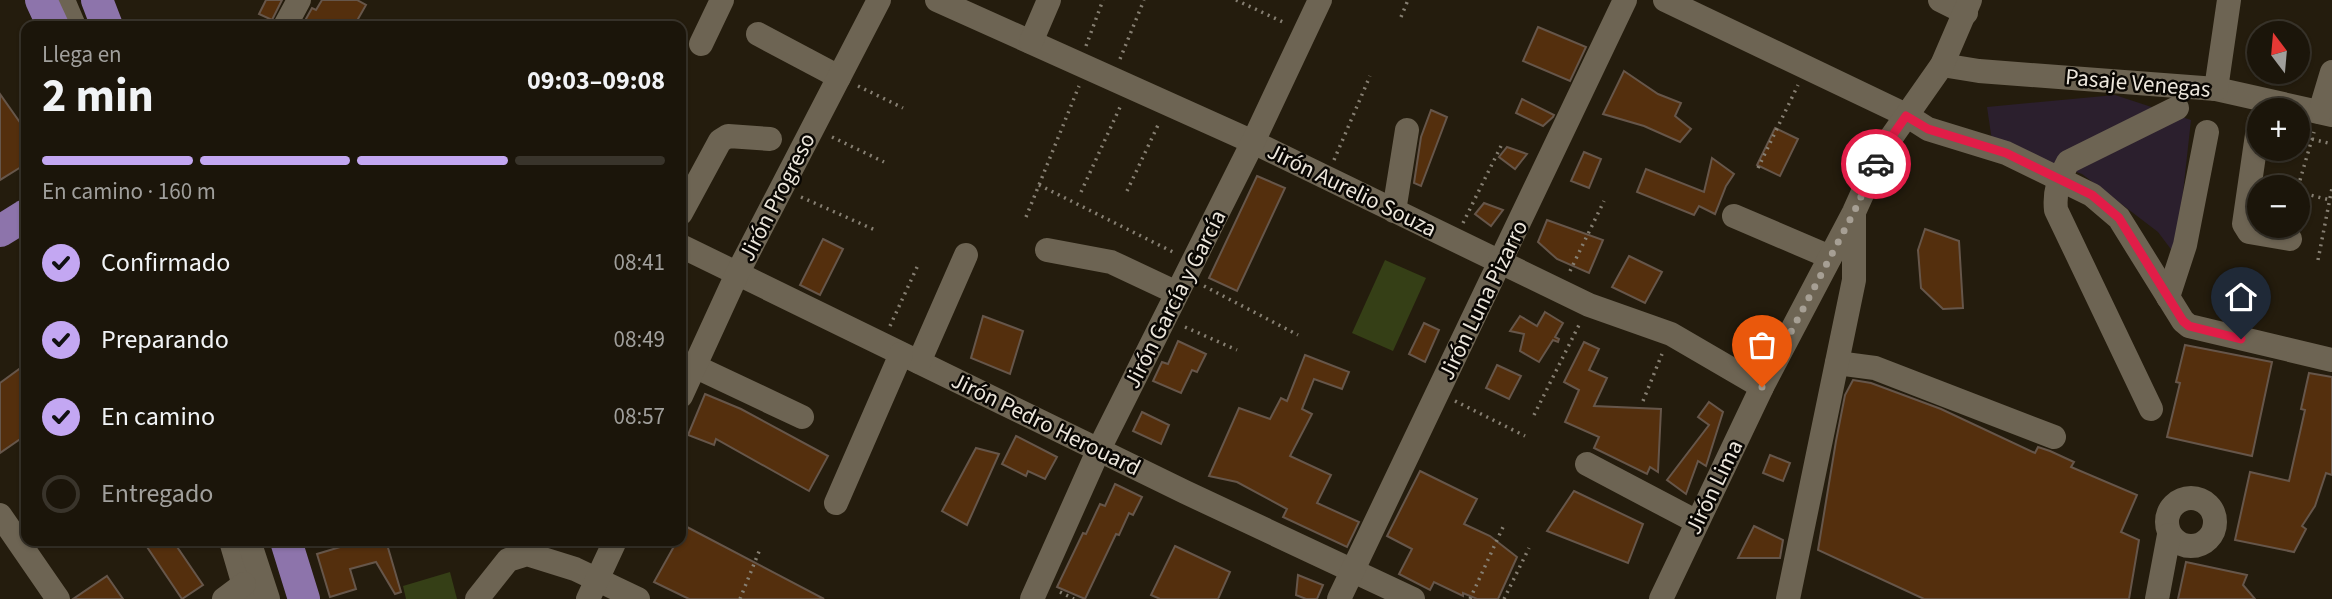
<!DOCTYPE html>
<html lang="es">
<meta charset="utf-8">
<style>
:root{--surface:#1b150a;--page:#282218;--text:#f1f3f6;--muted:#a09f9c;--line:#39342b;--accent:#c3a7f2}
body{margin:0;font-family:"Source Sans 3",sans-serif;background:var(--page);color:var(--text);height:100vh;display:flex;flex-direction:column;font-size:26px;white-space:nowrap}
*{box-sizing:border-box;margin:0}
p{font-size:23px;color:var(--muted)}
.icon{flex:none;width:38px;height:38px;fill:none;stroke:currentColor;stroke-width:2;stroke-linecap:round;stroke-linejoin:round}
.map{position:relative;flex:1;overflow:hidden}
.sheet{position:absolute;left:21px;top:21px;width:665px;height:525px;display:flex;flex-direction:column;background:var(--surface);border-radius:14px;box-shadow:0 2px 5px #0004,0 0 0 2px var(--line)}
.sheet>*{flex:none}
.needle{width:46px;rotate:344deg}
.buttons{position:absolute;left:2247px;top:21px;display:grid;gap:14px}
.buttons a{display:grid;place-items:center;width:63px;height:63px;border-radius:50%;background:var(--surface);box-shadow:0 2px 5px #0004,0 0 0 2px var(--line);font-size:35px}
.pin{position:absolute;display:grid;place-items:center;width:60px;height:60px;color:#fff;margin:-72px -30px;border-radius:50% 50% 50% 0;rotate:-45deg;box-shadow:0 0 7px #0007}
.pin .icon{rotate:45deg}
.courier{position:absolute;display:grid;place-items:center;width:70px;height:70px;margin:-35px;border:5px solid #e11d48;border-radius:50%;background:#fff;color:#222;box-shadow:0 2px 9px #0007}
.head em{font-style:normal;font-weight:700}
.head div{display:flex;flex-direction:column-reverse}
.head{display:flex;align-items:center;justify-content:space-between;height:119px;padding:0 21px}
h1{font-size:46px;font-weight:700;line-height:52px}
.bar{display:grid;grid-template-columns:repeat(4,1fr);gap:10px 7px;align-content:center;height:84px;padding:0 21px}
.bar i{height:9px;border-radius:5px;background:var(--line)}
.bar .on{background:var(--accent)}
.bar p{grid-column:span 4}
ol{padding:0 21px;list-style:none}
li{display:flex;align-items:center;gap:21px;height:77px}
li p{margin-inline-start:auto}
li .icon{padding:7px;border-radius:50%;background:var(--accent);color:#111;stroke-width:4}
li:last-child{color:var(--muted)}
li i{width:38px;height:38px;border:4px solid var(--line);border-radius:50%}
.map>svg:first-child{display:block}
.industrial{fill:#2b1f2d}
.green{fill:#353f16}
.building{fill:#542f0d;stroke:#66564a;stroke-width:2}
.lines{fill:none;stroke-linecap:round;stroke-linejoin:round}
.path{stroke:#867f72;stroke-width:3.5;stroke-dasharray:2 5;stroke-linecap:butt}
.minor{stroke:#6d6453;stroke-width:24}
.major{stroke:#8d74ab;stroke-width:32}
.done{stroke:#a69f94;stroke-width:7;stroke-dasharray:0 12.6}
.route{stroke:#e11d48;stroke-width:9}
.labels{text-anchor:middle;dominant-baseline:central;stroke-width:5;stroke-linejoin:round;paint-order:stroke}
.street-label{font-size:23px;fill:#ece6dc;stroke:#0a0703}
</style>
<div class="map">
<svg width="2332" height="599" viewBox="0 0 2332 599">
<rect width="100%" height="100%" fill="#241c0d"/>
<path class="industrial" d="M2115,95L2191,120L2176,256L2158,232L2082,174L1992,141L1987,107Z"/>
<g class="green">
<path d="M1385,260L1426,278L1393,351L1352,333Z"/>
<path d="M450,572L457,599H406L403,586Z"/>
</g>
<g class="building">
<path d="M266,0H282L272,20L259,14Z"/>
<path d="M322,0H357L366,5L354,26H302L312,8L316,10Z"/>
<path d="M1538,27L1586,47L1570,81L1523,61Z"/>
<path d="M1624,71L1658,94L1681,103L1675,116L1691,129L1680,142L1644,126L1603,114Z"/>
<path d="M0,94L26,131L21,167L0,180Z"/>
<path d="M1522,99L1554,115L1553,117L1543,126L1516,113Z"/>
<path d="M1431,110L1447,117L1421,186L1414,183L1421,137Z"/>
<path d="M1775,128L1798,139L1780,176L1757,165Z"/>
<path d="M1507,147L1527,154L1515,169L1499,157Z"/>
<path d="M1584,152L1601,159L1589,188L1571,181Z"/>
<path d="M1712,158L1734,174L1726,186L1715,214L1699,206L1694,215L1637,192L1646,169L1704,192Z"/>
<path d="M1257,176L1285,188L1237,291L1209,278Z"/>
<path d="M1484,203L1503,210L1491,226L1475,214Z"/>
<path d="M1547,220L1603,240L1589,273L1557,259L1538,242Z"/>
<path d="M1925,229L1959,241L1963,308L1943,309L1921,288L1918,250Z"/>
<path d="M823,239L843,249L820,295L800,285Z"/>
<path d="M1629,256L1662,272L1645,303L1612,287Z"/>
<path d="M1545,312L1563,323L1555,337L1559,339L1558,342L1553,340L1539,362L1520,351L1524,334L1510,331L1520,316L1537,326Z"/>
<path d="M983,316L1023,331L1010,374L971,358Z"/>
<path d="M1424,323L1439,330L1425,362L1409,354Z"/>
<path d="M1178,341L1206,354L1197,372L1192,370L1181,393L1153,381L1162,362L1168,364Z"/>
<path d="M1584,342L1599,349L1589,370L1607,378L1594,406L1661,409L1658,472L1650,467L1647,474L1594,448L1599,437L1565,422L1579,390L1564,382Z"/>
<path d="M2185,345L2272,362L2252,456L2167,437L2180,383L2176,382Z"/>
<path d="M1305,355L1349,372L1342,389L1314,379L1302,409L1312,414L1290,456L1331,475L1317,503L1359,522L1347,547L1283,517L1287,509L1237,482L1209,476L1239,408L1270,419L1281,398L1287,401Z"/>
<path d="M26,364V435L0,453V383Z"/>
<path d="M1497,365L1521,376L1509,399L1486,388Z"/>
<path d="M2309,373L2332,377V475L2326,473L2315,506L2302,526L2306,529L2294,552L2235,540L2250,472L2289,481L2305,410L2301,409Z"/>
<path d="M1853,380L1871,383L1941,409L2035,453L2038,447L2050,451L2074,462L2071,467L2137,495L2121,532L2139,540L2129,599H1924L1818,550L1836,441L1845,395Z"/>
<path d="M705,394L741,409L828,456L809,491L716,439L714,445L688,435Z"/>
<path d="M1709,402L1723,412L1706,466L1698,461L1686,494L1667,480L1709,425L1698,417Z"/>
<path d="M1142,412L1169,425L1161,444L1133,431Z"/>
<path d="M1016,436L1057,457L1045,479L1028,471L1026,476L1002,464Z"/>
<path d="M976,448L999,454L967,525L942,511Z"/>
<path d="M1770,455L1790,463L1783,481L1763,473Z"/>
<path d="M1420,471L1477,499L1464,524L1490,536L1517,557L1498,599H1477L1463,593V596L1434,582L1430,590L1399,574L1412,549L1387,536Z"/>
<path d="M1115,484L1142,497L1133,515L1129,513L1119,535L1116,534L1085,599L1057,587L1083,533L1086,534L1100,504L1105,506Z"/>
<path d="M1574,491L1643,524L1628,563L1547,531Z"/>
<path d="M685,526L824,599H689L654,582L677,541H681V534Z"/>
<path d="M1754,526L1783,540L1780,558H1738Z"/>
<path d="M143,541H173L203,585L182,599Z"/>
<path d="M360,541H386L401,592L395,594L376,562L350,569L356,589L330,597L317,554Z"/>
<path d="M1175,546L1230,572L1218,599H1160L1151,595Z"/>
<path d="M2186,562L2247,575L2243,585L2255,599H2178Z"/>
<path d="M1298,575L1323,585L1317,599H1306L1296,595Z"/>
<path d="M107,576L123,599H73Z"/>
</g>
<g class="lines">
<g class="path">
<path d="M1236,0L1285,23"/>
<path d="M1401,17L1408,0"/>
<path d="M1086,46L1103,0"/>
<path d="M1120,59L1144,0"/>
<path d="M858,86L903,108"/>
<path d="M832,137L884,162"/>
<path d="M2312,139L2332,144"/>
<path d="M1334,160L1370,76"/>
<path d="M1758,168L1798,85"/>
<path d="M1039,185L1175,253"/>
<path d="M2298,187L2314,132"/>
<path d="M1127,191L1159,123"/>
<path d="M1081,192L1121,105"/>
<path d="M2298,192L2330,200"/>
<path d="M801,197L875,230"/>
<path d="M1026,217L1079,86"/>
<path d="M1463,223L1501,146"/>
<path d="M2318,260L2332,188"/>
<path d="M1570,271L1604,201"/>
<path d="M1204,286L1298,335"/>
<path d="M890,326L918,265"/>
<path d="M1185,327L1237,350"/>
<path d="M1455,401L1525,436"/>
<path d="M1643,401L1662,354"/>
<path d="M1534,415L1580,323"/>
<path d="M1060,592L1074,599"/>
<path d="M740,599L760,549"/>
<path d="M1470,599L1503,527"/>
<path d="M1504,599L1529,548"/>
</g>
<g class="minor">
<path d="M63,0L74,26"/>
<path d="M937,0L1253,142L1589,305L1671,334L1762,387"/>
<path d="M1665,0L1906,115L1928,129L2006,153L2092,195L2119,218L2183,321L2189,326L2332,360"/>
<path d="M1940,0L1966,13"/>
<path d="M285,26L299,0"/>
<path d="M758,34L839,77"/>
<path d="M1031,42L1049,0"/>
<path d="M701,44L722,0"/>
<path d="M1942,65L1979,71L2216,89L2332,115"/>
<path d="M2216,89L2229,0"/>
<path d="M2320,112L2332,72"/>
<path d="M2259,121L2244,224L2249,232L2290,239"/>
<path d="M1394,211L1407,130"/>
<path d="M681,213L720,141L728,136L770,139"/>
<path d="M1734,216L1830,257"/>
<path d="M681,246L1185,492L1413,599"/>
<path d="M1047,250L1111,262L1177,293"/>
<path d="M2168,297L2185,245L2207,132"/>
<path d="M919,362L966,255"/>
<path d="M1837,363L1875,368L2054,437"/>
<path d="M694,366L802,417"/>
<path d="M681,396L737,274L879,0"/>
<path d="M2151,409L2056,210C2054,191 2059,179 2068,162L2177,108"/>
<path d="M1587,464L1697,522"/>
<circle cx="2191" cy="522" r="24"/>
<path d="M836,503L901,354"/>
<path d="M0,515L58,599"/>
<path d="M231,541L248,599"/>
<path d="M249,541L268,599"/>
<path d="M224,599L244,584"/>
<path d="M477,599L508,560L527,554L575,569L638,599"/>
<path d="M588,599L615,541"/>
<path d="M1032,599L1099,449L1253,142L1320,0"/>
<path d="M1339,599L1625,0"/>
<path d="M1661,599L1762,387L1854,212L1881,152L1942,65L1970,0"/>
<path d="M1788,599L1854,280V215"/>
<path d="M2157,599L2169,535"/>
</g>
<g class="major">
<path d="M41,0L53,26"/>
<path d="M97,0L107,26"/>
<path d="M0,231L26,215"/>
<path d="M286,541L304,599"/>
</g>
</g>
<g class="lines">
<path class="done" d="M1762,387L1854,212L1876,164"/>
<path class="route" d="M1876,164L1881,152L1906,116L1928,129L2006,153L2092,195L2119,218L2183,321L2189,326L2241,339"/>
</g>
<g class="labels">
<g class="street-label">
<text transform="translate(2138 83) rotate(5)">Pasaje Venegas</text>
<text transform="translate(1352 190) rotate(26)">Jirón Aurelio Souza</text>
<text transform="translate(777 197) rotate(-63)">Jirón Progreso</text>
<text transform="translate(1175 299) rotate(-63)">Jirón García y García</text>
<text transform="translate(1483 300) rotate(-64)">Jirón Luna Pizarro</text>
<text transform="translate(1046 424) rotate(26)">Jirón Pedro Herouard</text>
<text transform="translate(1714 487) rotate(-64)">Jirón Lima</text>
</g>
</g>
</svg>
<div class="buttons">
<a><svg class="needle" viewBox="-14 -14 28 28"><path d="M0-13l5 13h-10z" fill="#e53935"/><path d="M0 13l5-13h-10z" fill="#a09f9c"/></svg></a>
<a>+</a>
<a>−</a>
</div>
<div class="pin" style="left:1762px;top:387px;background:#ea580c"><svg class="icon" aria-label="bag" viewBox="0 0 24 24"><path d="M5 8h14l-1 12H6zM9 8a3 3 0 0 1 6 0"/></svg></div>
<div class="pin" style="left:2241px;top:339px;background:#1f2937"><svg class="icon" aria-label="home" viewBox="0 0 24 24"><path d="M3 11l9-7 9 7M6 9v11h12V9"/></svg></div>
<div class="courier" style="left:1876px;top:164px"><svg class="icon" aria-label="car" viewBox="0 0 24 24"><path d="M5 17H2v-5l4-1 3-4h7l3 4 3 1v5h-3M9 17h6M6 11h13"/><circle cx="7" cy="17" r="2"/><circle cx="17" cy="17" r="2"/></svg></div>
<section class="sheet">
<div class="head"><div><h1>2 min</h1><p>Llega en</p></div><em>09:03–09:08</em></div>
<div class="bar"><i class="on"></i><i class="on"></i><i class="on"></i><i></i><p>En camino · 160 m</p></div>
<ol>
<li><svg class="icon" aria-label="check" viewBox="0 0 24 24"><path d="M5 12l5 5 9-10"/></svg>Confirmado<p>08:41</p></li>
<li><svg class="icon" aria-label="check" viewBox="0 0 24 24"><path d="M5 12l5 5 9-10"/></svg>Preparando<p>08:49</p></li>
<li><svg class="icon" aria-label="check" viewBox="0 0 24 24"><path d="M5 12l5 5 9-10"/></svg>En camino<p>08:57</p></li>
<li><i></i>Entregado</li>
</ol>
</section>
</div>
